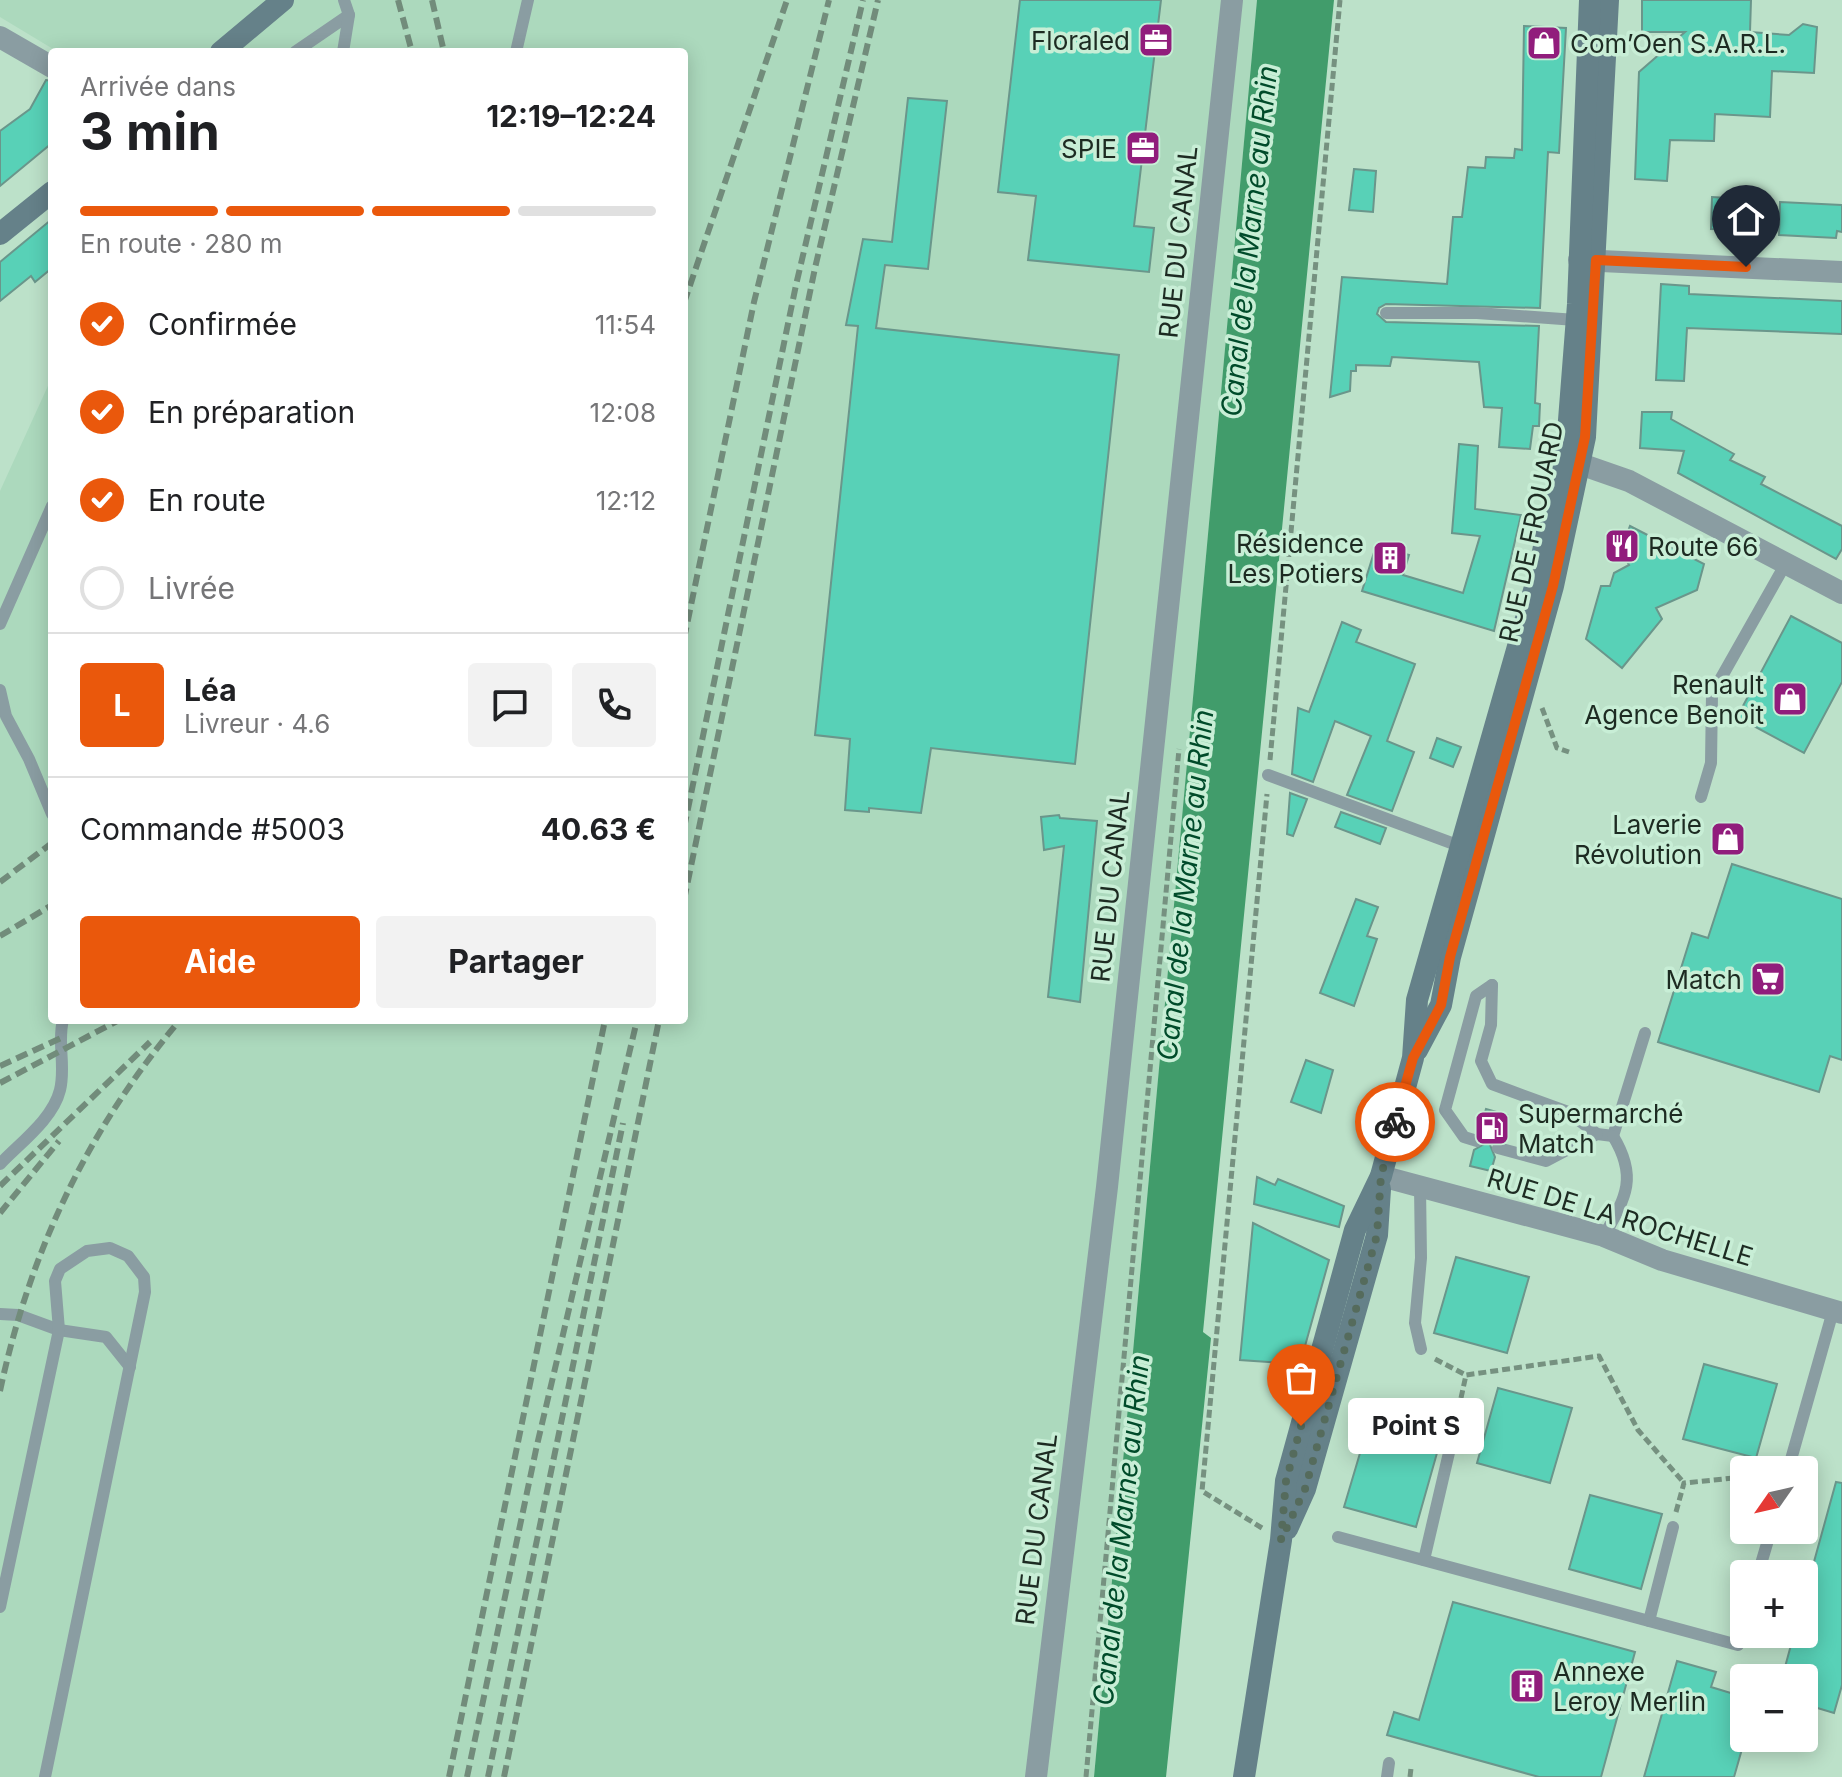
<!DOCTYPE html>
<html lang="fr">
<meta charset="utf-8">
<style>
:root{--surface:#fff;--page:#f2f2f2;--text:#202124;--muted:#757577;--line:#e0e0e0;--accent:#ea580c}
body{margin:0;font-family:Inter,sans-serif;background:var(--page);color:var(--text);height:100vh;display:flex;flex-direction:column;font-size:30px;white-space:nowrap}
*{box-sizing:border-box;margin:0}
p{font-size:26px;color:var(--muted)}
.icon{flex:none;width:44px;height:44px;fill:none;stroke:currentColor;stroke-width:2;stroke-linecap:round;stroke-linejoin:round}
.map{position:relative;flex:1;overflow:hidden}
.drawer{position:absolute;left:48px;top:48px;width:640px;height:976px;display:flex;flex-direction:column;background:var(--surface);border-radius:8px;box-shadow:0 4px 20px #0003}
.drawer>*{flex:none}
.needle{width:52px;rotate:236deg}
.buttons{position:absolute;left:1730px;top:1456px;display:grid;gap:16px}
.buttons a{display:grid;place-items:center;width:88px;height:88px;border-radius:8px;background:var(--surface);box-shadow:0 4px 20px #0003;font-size:40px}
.pin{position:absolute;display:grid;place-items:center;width:68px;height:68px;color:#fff;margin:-82px -34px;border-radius:50% 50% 50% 0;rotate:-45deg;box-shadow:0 0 8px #0007}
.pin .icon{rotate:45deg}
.courier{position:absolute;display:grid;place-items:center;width:80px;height:80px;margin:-40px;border:6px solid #ea580c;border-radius:50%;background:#fff;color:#222;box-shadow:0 2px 10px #0007}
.bubble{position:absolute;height:56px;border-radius:8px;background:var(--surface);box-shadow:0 4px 20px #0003;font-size:26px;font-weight:700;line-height:56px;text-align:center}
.overview em{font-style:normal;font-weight:700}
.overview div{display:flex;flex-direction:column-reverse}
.overview{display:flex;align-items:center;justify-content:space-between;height:136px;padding:0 32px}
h1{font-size:52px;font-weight:700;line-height:60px}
.bar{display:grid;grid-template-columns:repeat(4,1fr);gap:12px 8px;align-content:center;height:96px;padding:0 32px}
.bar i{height:10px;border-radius:6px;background:var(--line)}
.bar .current{background:var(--accent)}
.bar p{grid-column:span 4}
.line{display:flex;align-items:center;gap:20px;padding:0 32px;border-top:2px solid var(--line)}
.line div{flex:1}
.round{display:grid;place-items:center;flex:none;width:84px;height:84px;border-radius:8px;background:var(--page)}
ol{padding:0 32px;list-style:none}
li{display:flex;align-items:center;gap:24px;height:88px}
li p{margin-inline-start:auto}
li .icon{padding:8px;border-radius:50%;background:var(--accent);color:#fff;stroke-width:4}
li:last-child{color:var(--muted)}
li i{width:44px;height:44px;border:4px solid var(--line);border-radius:50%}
.primary-button{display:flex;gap:16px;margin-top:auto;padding:16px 32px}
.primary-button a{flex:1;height:92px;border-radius:8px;background:var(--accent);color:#fff;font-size:32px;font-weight:700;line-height:92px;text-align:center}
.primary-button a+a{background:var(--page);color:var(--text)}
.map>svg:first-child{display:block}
.built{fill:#acd9bd}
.water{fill:#419c6b}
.building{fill:#58d1b7;stroke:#6a968b;stroke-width:2}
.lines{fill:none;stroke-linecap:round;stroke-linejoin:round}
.path{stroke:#769180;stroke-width:5;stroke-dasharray:8 4;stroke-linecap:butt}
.service{stroke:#8a9da2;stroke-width:12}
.minor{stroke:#8a9da2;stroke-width:22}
.tertiary{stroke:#8a9da2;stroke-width:22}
.secondary{stroke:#658189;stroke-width:22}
.rail{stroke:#728c7b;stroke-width:6;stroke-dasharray:12 6;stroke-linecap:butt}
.done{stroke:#556b5c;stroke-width:8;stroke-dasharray:0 14.4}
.route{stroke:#ea580c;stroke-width:10}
.labels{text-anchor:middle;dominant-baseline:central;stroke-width:7;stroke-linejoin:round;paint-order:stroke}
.poi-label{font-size:26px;fill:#1d2b22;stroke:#c8eed6;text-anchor:end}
.street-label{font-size:26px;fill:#1d2b22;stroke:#c8eed6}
.water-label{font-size:28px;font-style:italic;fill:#004b2a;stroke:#c8eed6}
</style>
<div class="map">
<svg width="1842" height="1777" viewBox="0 0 1842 1777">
<rect width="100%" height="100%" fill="#bce1c9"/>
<path class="built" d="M0,0H1257L1094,1777H0V491L52,377V1020H684V52H58L0,17Z"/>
<path class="water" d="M1257,0H1334L1203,1332L1211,1338L1166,1777H1094Z"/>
<g class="building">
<path d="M1020,0H1161L1134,226L1154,228L1149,272L1028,260L1036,196L998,192Z"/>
<path d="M1642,0H1751L1750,32L1789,35L1803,24L1817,27L1814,73L1772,71L1770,117L1715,114L1714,141L1670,140L1667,181L1635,179L1639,72L1685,32H1642Z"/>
<path d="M1524,26L1566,28L1559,153L1548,152L1540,308L1386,304L1379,308L1377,314L1386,322L1539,326L1535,403L1540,404L1539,426H1533L1530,449L1499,447L1502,408L1484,407L1479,362L1392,357L1390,366L1356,365V371H1351L1350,391L1330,397L1342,277L1447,284L1453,217H1462L1468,167L1485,168L1486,157L1514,158L1515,149L1522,150Z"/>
<path d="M46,80L52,81V143L0,186V131L30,109Z"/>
<path d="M908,98L947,101L928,269L885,265L876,328L1119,355L1075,764L931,748L921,813L869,808V812L845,810L850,739L815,735L858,326L846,325L863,239L892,242Z"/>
<path d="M1354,169L1376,171L1373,212L1349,210Z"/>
<path d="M1712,197L1742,199L1741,230L1711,229Z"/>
<path d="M1780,202L1842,205V232L1837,231L1836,238L1779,235Z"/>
<path d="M52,219V268L35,282L31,276L0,301V262Z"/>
<path d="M1661,284L1689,286V294L1842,301V334L1687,328L1684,381L1656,380Z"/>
<path d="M1642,412H1672L1671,419L1734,454L1730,460L1765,477L1761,484L1842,526V549L1836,559L1678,473L1684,451L1640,448Z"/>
<path d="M1459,444L1478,446L1475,509L1521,515L1494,631L1362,591L1376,546L1409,555L1403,575L1463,593L1480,536L1452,533Z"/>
<path d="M1630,526L1704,564L1697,590L1656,608L1662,619L1622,668L1586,639L1601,586H1610L1614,573L1629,565L1621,550Z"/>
<path d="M1791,616L1842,643V682L1804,753L1737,717Z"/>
<path d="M1342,622L1361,630L1356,642L1415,664L1387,741L1414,752L1392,811L1347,795L1371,736L1335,721L1313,782L1292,774L1298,708L1309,712Z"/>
<path d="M1437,738L1461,747L1453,767L1430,758Z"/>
<path d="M1290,793L1307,799L1293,836L1287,834Z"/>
<path d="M1341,812L1386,828L1380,844L1335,827Z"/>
<path d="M1059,815L1060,818L1097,821L1080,1002L1048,997L1064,846L1044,850L1041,817Z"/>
<path d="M1732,864L1842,899V1060L1830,1056L1819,1092L1658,1042L1692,933L1708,938Z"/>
<path d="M1356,899L1378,907L1367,936L1377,939L1354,1006L1320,993Z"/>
<path d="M1306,1060L1333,1070L1321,1113L1291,1102Z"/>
<path d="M1486,1109L1507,1115L1500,1139L1490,1145L1495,1157L1491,1171L1470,1166L1474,1150L1486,1143L1479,1132Z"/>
<path d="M1257,1177L1275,1185L1278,1179L1344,1206L1339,1227L1254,1204Z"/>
<path d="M1253,1223L1329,1260L1300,1364L1240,1360Z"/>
<path d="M1456,1257L1529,1277L1507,1353L1434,1333Z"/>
<path d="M1704,1364L1777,1384L1756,1458L1683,1439Z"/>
<path d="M1498,1388L1572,1408L1550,1483L1477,1463Z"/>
<path d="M1366,1433L1437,1453L1416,1527L1344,1507Z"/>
<path d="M1836,1482L1842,1483V1685L1834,1713L1804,1704V1678H1782L1794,1634H1804V1598Z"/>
<path d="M1590,1495L1662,1514L1641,1589L1569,1569Z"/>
<path d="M1453,1602L1635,1652L1601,1777H1539L1387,1735L1394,1712L1419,1720Z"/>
<path d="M1677,1661L1716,1672L1711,1687L1744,1697V1742L1734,1777H1644Z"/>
</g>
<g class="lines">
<g class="path">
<path d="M1542,708L1557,748L1569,752"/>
<path d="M1270,760L1340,0"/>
<path d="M1435,1359L1466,1375"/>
<path d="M1461,1398L1466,1375L1599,1356L1638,1430L1684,1483"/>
<path d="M1676,1512L1684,1483L1744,1477"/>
<path d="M1262,1528L1202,1491L1267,794"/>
<path d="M1086,1777L1179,749"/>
<path d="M1410,1777L1411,1768"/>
</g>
<g class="service">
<path d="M295,52L349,15"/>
<path d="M343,52L349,15L344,0"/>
<path d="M516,52L528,0"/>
<path d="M1386,313H1477L1576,320"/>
<path d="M0,624L52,506"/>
<path d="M0,690L6,716L29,759L52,814"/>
<path d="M1268,775L1465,848"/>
<path d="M1701,797L1711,763L1712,694L1786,563"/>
<path d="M1492,985L1491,1025L1481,1061L1492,1084L1568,1112L1597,1134L1613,1136L1645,1033"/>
<path d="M1477,1141L1464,1137L1445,1110L1476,996L1492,985"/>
<path d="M1498,1148L1546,1161L1597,1134"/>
<path d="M0,1164C20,1143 53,1119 60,1090C66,1066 57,1043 63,1020"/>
<path d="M1420,1187L1421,1258L1415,1323L1421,1349"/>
<path d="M1604,1236C1626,1197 1638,1177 1613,1136"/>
<path d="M0,1314L18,1315L59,1330L106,1337L130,1367"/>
<path d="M1788,1470L1833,1311"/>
<path d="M1338,1537L1738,1645L1744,1624"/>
<path d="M1424,1560L1458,1414"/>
<path d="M1758,1574L1771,1530"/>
<path d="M0,1607L59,1330L55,1281L60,1269L87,1251L110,1248L128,1256L144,1277L145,1292L45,1777"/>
<path d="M1649,1621L1673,1527"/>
<path d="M1387,1777L1389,1763"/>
</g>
<g class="minor">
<path d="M0,37L52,67"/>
<path d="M1563,458L1629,481L1842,593"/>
<path d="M1381,1176L1604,1236L1662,1260L1842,1313"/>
<path d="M1036,1777L1107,1187L1232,0"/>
</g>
<path class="tertiary" d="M1579,260L1842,272"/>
<g class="secondary">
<path d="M221,52L283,0"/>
<path d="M0,234L52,192"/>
<path d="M1417,1050L1441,1005L1450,957L1553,586L1585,437L1608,0"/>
<path d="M1287,1529L1305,1489L1377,1235L1380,1189"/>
<path d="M1244,1777L1281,1540L1286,1481L1355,1230L1381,1176L1413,1058L1417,1000L1537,580L1568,433L1578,304L1590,0"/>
</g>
<g class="rail">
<path d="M398,0L412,52"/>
<path d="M432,0L444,52"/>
<path d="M684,303L787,0"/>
<path d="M684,639L754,302L829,0"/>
<path d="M684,828L796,285L863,0"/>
<path d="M0,882L52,843"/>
<path d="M684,900L815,268L878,0"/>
<path d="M0,936L52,905"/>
<path d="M0,1066L61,1038"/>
<path d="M0,1083L119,1020"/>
<path d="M0,1186L150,1042"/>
<path d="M0,1213L59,1141"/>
<path d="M0,1391C30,1251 88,1129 180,1020"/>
<path d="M449,1777L605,1020"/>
<path d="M467,1777L537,1445L637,1020"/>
<path d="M488,1777L623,1123"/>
<path d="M504,1777L659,1020"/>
</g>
</g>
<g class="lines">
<path class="done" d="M1301,1426L1286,1481L1281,1540L1305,1489L1377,1235L1381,1176L1395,1122"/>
<path class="route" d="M1395,1122L1413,1058L1441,1005L1450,957L1553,586L1585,437L1596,260L1746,267"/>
</g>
<defs>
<symbol id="office-square" viewBox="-11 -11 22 22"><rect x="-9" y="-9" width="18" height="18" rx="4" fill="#911d7c" stroke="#c8eed6"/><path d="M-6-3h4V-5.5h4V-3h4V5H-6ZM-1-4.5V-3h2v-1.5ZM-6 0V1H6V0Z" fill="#fff"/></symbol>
<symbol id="shop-square" viewBox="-11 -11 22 22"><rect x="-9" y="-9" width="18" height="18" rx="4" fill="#911d7c" stroke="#c8eed6"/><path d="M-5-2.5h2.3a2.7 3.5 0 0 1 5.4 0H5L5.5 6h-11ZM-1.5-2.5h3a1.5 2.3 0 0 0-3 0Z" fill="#fff"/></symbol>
<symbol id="restaurant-square" viewBox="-11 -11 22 22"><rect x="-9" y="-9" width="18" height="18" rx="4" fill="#911d7c" stroke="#c8eed6"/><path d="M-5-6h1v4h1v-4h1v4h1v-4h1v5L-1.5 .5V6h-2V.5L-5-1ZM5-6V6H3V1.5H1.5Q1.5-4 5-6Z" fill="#fff"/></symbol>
<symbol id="building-square" viewBox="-11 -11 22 22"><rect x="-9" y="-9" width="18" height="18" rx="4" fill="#911d7c" stroke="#c8eed6"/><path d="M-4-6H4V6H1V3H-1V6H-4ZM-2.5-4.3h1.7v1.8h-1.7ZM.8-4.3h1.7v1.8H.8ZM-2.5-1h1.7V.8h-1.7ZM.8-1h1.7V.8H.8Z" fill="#fff"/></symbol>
<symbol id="supermarket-square" viewBox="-11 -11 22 22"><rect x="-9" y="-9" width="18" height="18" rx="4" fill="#911d7c" stroke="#c8eed6"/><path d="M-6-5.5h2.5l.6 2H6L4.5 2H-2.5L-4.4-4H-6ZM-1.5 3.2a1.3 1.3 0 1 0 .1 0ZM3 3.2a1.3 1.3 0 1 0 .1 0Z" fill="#fff"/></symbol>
<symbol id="fuel-square" viewBox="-11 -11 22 22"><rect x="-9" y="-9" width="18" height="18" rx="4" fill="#911d7c" stroke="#c8eed6"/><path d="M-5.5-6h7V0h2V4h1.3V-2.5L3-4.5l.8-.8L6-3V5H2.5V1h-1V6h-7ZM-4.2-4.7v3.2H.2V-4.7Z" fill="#fff"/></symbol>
</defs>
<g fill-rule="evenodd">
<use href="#office-square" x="1136" y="20" width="40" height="40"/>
<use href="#shop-square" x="1524" y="23" width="40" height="40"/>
<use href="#office-square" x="1123" y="128" width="40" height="40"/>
<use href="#restaurant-square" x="1602" y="526" width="40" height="40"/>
<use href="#building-square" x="1370" y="538" width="40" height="40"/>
<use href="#shop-square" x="1770" y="679" width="40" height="40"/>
<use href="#shop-square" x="1708" y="819" width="40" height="40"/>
<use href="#supermarket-square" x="1748" y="959" width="40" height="40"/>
<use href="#fuel-square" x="1472" y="1108" width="40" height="40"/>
<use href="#building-square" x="1507" y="1666" width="40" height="40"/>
</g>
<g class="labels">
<g class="poi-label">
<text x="1130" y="40">Floraled</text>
<text x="1570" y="43" text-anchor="start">Com’Oen S.A.R.L.</text>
<text x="1117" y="148">SPIE</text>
<text x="1364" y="543">Résidence<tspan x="1364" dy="30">Les Potiers</tspan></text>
<text x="1648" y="546" text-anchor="start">Route 66</text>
<text x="1764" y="684">Renault<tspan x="1764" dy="30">Agence Benoit</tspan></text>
<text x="1702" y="824">Laverie<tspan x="1702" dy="30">Révolution</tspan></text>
<text x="1742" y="979">Match</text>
<text x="1518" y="1113" text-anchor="start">Supermarché<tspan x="1518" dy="30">Match</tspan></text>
<text x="1553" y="1671" text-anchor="start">Annexe<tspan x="1553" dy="30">Leroy Merlin</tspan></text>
</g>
<g class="street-label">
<text transform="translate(1178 242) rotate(-84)">RUE DU CANAL</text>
<text transform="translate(1531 532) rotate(-78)">RUE DE FROUARD</text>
<text transform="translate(1110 886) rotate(-84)">RUE DU CANAL</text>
<text transform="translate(1620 1217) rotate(17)">RUE DE LA ROCHELLE</text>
<text transform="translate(1036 1529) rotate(-83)">RUE DU CANAL</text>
</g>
<g class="water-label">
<text transform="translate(1249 241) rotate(-84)">Canal de la Marne au Rhin</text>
<text transform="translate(1185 885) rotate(-84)">Canal de la Marne au Rhin</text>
<text transform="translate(1121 1530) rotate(-84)">Canal de la Marne au Rhin</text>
</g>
</g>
</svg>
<div class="buttons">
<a><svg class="needle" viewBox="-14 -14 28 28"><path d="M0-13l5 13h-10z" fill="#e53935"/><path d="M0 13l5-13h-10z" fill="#757577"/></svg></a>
<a>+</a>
<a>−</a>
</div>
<div class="pin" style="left:1301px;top:1426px;background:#ea580c"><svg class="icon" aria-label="bag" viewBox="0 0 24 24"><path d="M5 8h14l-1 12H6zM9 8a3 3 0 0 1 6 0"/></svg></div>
<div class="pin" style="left:1746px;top:267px;background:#1f2937"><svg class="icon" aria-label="home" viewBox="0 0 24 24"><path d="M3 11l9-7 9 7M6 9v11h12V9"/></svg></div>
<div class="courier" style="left:1395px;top:1122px"><svg class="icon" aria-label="bike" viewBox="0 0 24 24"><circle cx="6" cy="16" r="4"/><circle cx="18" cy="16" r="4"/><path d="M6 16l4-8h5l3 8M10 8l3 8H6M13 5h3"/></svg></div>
<div class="bubble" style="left:1348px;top:1398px;width:136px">Point S</div>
<section class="drawer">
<div class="overview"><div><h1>3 min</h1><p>Arrivée dans</p></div><em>12:19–12:24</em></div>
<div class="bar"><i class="current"></i><i class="current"></i><i class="current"></i><i></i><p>En route · 280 m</p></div>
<ol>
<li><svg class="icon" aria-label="check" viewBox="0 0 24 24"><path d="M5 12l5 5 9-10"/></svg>Confirmée<p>11:54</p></li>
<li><svg class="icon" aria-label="check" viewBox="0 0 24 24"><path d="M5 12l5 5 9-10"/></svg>En préparation<p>12:08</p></li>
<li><svg class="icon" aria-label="check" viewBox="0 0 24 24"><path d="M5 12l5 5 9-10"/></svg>En route<p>12:12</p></li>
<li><i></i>Livrée</li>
</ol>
<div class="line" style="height:144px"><b class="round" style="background:var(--accent);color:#fff">L</b><div><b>Léa</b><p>Livreur · 4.6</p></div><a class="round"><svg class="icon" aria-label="chat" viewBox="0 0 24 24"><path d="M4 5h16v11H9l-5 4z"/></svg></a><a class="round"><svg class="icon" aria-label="phone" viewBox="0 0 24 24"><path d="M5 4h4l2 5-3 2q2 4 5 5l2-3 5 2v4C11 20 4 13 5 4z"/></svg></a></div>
<div class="line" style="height:104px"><div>Commande #5003</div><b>40.63 €</b></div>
<div class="primary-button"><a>Aide</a><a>Partager</a></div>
</section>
</div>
